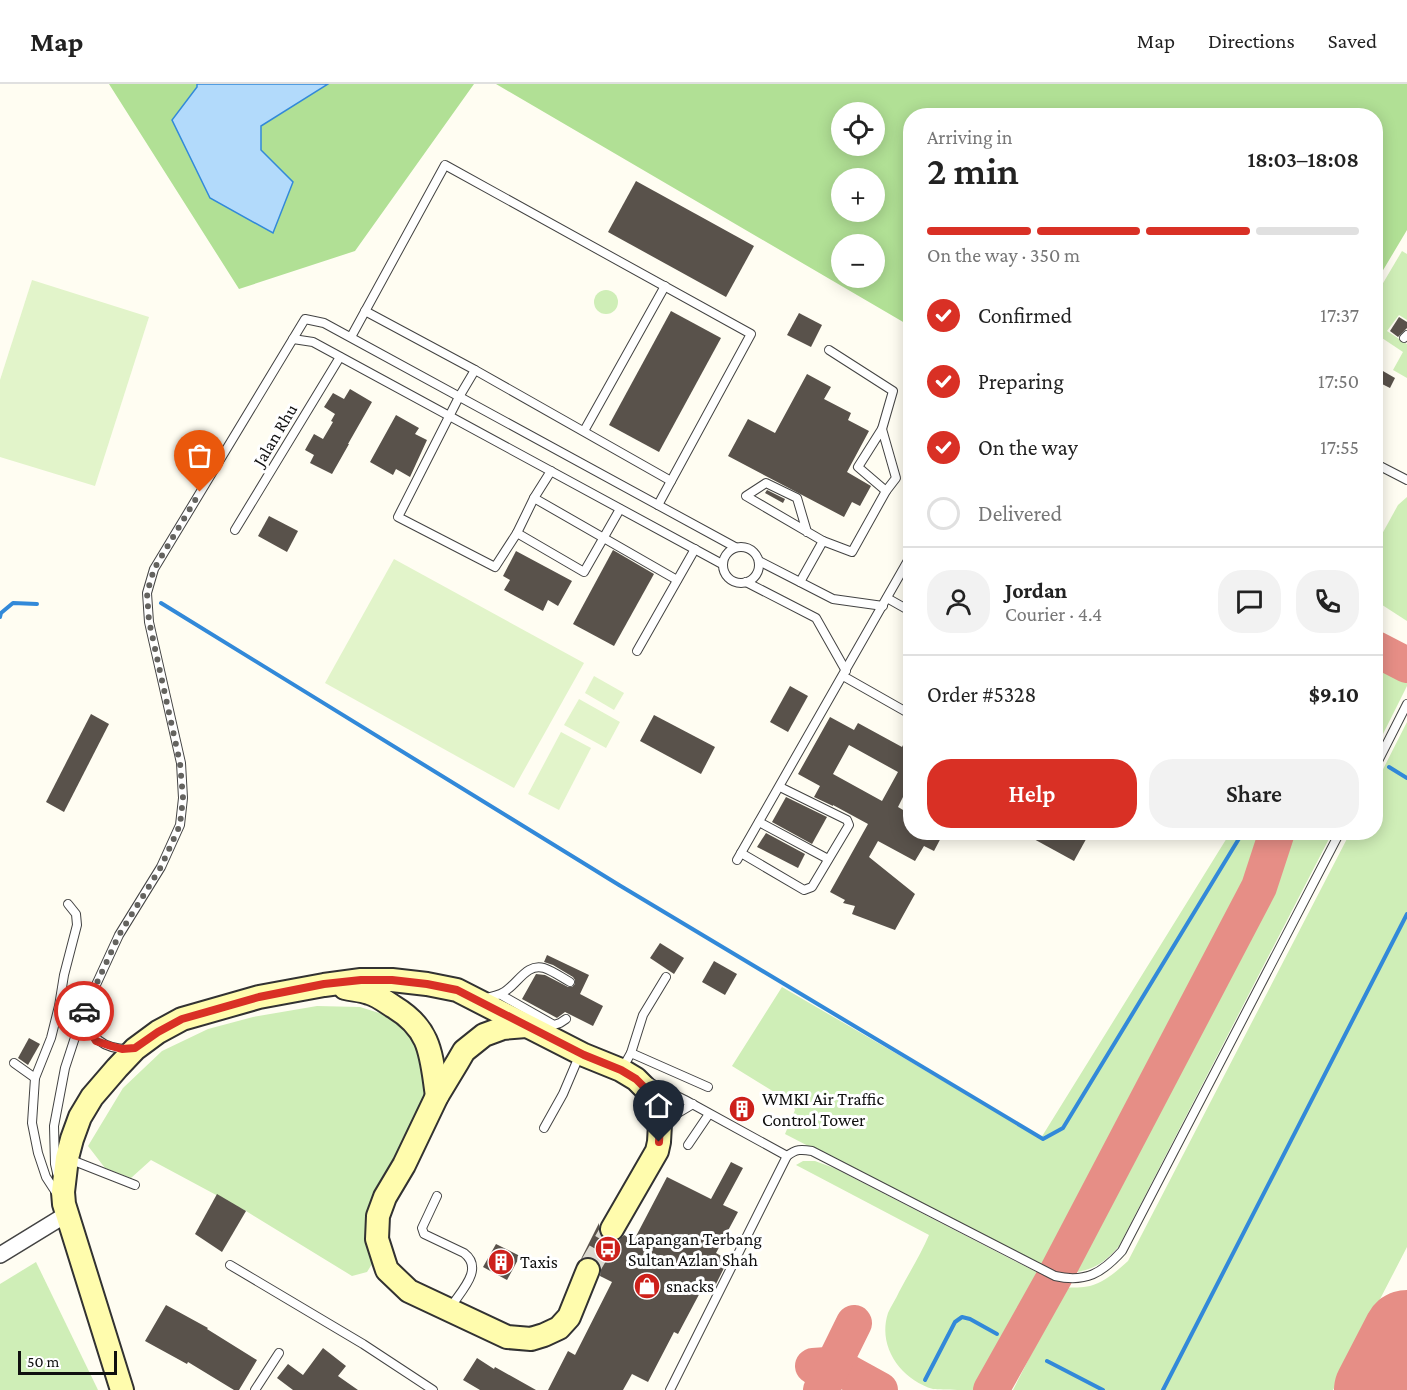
<!DOCTYPE html>
<meta charset="utf-8">
<style>
:root{--surface:#fff;--page:#f2f2f2;--text:#222;--muted:#767676;--line:#e0e0e0;--accent:#d93025}
body{margin:0;font-family:"Crimson Pro",serif;background:var(--page);color:var(--text);height:100vh;display:flex;flex-direction:column;font-size:22px;white-space:nowrap}
*{box-sizing:border-box;margin:0}
p{font-size:20px;color:var(--muted)}
.icon{flex:none;width:33px;height:33px;fill:none;stroke:currentColor;stroke-width:2;stroke-linecap:round;stroke-linejoin:round}
.map{position:relative;flex:1;overflow:hidden}
.drawer{position:absolute;left:903px;top:24px;width:480px;height:732px;display:flex;flex-direction:column;background:var(--surface);border-radius:24px;box-shadow:0 3px 15px #0003}
.drawer>*{flex:none}
.buttons{position:absolute;left:831px;top:18px;display:grid;gap:12px}
.buttons a{display:grid;place-items:center;width:54px;height:54px;border-radius:50%;background:var(--surface);box-shadow:0 3px 15px #0003;font-size:30px}
.scale{position:absolute;left:18px;bottom:15px;width:99px;box-sizing:border-box;padding-left:6px;border:3px solid #101010;border-top:0;font-size:16px;line-height:21px;white-space:nowrap;color:#101010;-webkit-text-stroke:4px #fff;paint-order:stroke}
.pin{position:absolute;display:grid;place-items:center;width:51px;height:51px;color:#fff;margin:-62px -26px;border-radius:50% 50% 50% 0;rotate:-45deg;box-shadow:0 0 6px #0007}
.pin .icon{rotate:45deg}
.courier{position:absolute;display:grid;place-items:center;width:60px;height:60px;margin:-30px;border:4px solid #d93025;border-radius:50%;background:#fff;color:#222;box-shadow:0 2px 8px #0007}
.headline em{font-style:normal;font-weight:600}
.headline div{display:flex;flex-direction:column-reverse}
.headline{display:flex;align-items:center;justify-content:space-between;height:102px;padding:0 24px}
h1{font-size:39px;font-weight:600;line-height:45px}
.bar{display:grid;grid-template-columns:repeat(4,1fr);gap:9px 6px;align-content:center;height:72px;padding:0 24px}
.bar i{height:8px;border-radius:4px;background:var(--line)}
.bar .current{background:var(--accent)}
.bar p{grid-column:span 4}
.line{display:flex;align-items:center;gap:15px;padding:0 24px;border-top:2px solid var(--line)}
.line div{flex:1}
.round{display:grid;place-items:center;flex:none;width:63px;height:63px;border-radius:24px;background:var(--page)}
ol{padding:0 24px;list-style:none}
li{display:flex;align-items:center;gap:18px;height:66px}
li p{margin-inline-start:auto}
li .icon{padding:6px;border-radius:50%;background:var(--accent);color:#fff;stroke-width:4}
li:last-child{color:var(--muted)}
li i{width:33px;height:33px;border:3px solid var(--line);border-radius:50%}
.cta{display:flex;gap:12px;margin-top:auto;padding:12px 24px}
.cta a{flex:1;height:69px;border-radius:24px;background:var(--accent);color:#fff;font-size:24px;font-weight:600;line-height:69px;text-align:center}
.cta a+a{background:var(--page);color:var(--text)}
header{display:flex;align-items:center;gap:36px;box-sizing:border-box;height:84px;padding:0 30px;background:var(--surface);border-bottom:2px solid var(--line)}
header strong{font-size:28px}
nav{display:flex;gap:33px;margin-inline-start:auto;font-size:21px}
.map>svg:first-child{display:block}
.green{fill:#cfeeb7}
.forest{fill:#b1e095;fill-rule:evenodd}
.pitch{fill:#e2f4ca}
.water{fill:#b2dafb;stroke:#3289d9;stroke-width:1.5}
.lines{fill:none;stroke-linecap:round;stroke-linejoin:round}
.stream{stroke:#3289d9;stroke-width:4}
.taxiway{stroke:#e68e86;stroke-width:36}
.runway{stroke:#e68e86;stroke-width:88}
.building{fill:#59524b;fill-rule:evenodd}
.secondary-tunnel{stroke:#dbd9d0;stroke-width:22;stroke-dasharray:22 11;stroke-linecap:butt}
.lane-casing{stroke:#434343;stroke-width:10}
.street-casing{stroke:#434343;stroke-width:18}
.secondary-casing{stroke:#323232;stroke-width:26}
.lane{stroke:#fff;stroke-width:8}
.street{stroke:#fff;stroke-width:15}
.secondary{stroke:#fffcad;stroke-width:22}
.done{stroke:#64635f;stroke-width:6;stroke-dasharray:0 10.8}
.route{stroke:#d93025;stroke-width:8}
.labels{text-anchor:middle;dominant-baseline:central;stroke-width:6;stroke-linejoin:round;paint-order:stroke}
.street-label{font-size:18px;fill:#101010;stroke:#fff}
.poi-label{font-size:18px;fill:#101010;stroke:#fff;text-anchor:start}
</style>
<header>
<strong>Map</strong>
<nav><a>Map</a><a>Directions</a><a>Saved</a></nav>
</header>
<div class="map">
<svg width="1407" height="1306" viewBox="0 0 1407 1306">
<rect width="100%" height="100%" fill="#fffdf2"/>
<g class="green">
<path d="M1402,167L1407,170V236L1399,231L1387,247L1407,260V294L1393,286L1403,268L1376,250L1382,235L1376,232V211Z"/>
<circle cx="606" cy="218" r="12"/>
<path d="M1407,413V537L1376,517V461L1398,421Z"/>
<path d="M1376,580L1407,598V602L1376,664Z"/>
<path d="M1407,638V1163L1333,1306H1013L1065,1204C1073,1203 1082,1204 1090,1202C1105,1198 1117,1187 1128,1177L1350,749L1376,748V699Z"/>
<path d="M1230,749H1272L1265,771L1249,807L1051,1185L1029,1176L785,1050L795,1026L792,1019L732,982L782,903L1019,1041L1041,1054Z"/>
<path d="M1290,749H1332L1119,1162C1103,1180 1094,1186 1070,1189L1266,814L1279,783Z"/>
<path d="M317,922L360,923L392,933L415,953L427,985L425,1018L377,1112L365,1149L372,1180L367,1188L352,1192L246,1127L151,1076L131,1094L105,1084L88,1062L123,1004L162,967L208,945L253,933Z"/>
<path d="M803,1077H815L834,1084L1044,1192L984,1306C972,1306 942,1306 933,1305C901,1295 877,1263 888,1229C891,1222 896,1215 899,1208C909,1189 921,1170 929,1151L796,1081Z"/>
<path d="M36,1178L98,1306H0V1200Z"/>
</g>
<g class="forest">
<path d="M109,0H197V3L172,36L210,114L273,148L293,98L261,66V42L328,0H474L355,167L239,205Z"/>
<path d="M496,0H1407V146L1376,198V32H910V242ZM842,28H874V62H842ZM842,94H874V128H842ZM842,160H874V194H842Z"/>
</g>
<g class="pitch">
<path d="M32,196L149,233L95,402L0,373V296Z"/>
<path d="M394,475L584,579L514,704L325,599Z"/>
<path d="M594,592L624,609L614,626L585,609Z"/>
<path d="M579,615L620,638L606,664L564,641Z"/>
<path d="M561,648L591,664L559,726L528,710Z"/>
</g>
<path class="water" d="M197,0H328L261,42V66L293,98L273,149L210,114L172,36L197,3Z"/>
<g class="lines">
<g class="stream">
<path d="M161,519L619,801L1043,1055L1063,1044L1243,748"/>
<path d="M0,533L1,529L13,519L37,520"/>
<path d="M1389,683L1407,694"/>
<path d="M1047,1277L1103,1306"/>
<path d="M925,1296L955,1238L962,1233L970,1235L997,1250"/>
<path d="M1163,1306L1407,830"/>
</g>
<g class="taxiway">
<path d="M1376,565L1407,581"/>
<path d="M813,1282L827,1281L840,1284L880,1306"/>
<path d="M821,1306L854,1239"/>
<path d="M991,1306L1055,1192L1259,803L1277,748"/>
</g>
<path class="runway" d="M1378,1306L1407,1250"/>
</g>
<g class="building">
<path d="M636,97L754,162L726,213L608,148Z"/>
<path d="M671,227L721,254L659,368L609,341Z"/>
<path d="M799,229L822,241L811,263L787,251Z"/>
<path d="M1399,233L1407,238V244L1398,253L1390,247Z"/>
<path d="M1376,283L1395,294L1390,304L1376,297Z"/>
<path d="M807,290L831,303L824,315L851,329L848,336L869,347L847,388L871,402L860,422L852,418L844,433L728,372L748,335L775,349Z"/>
<path d="M350,305L372,318L348,360H349L332,390L310,379L314,371L305,366L314,350L323,355L333,338L331,337L335,330L324,323L333,309L344,315Z"/>
<path d="M396,331L419,344L415,350L427,356L410,393L396,385L393,391L370,378Z"/>
<path d="M767,406L785,415L783,419L765,409Z"/>
<path d="M269,432L298,447L287,468L258,452Z"/>
<path d="M613,466L654,490L614,562L573,540Z"/>
<path d="M516,467L572,497L558,522L548,516L543,527L504,506L510,496L503,492Z"/>
<path d="M790,602L808,612L788,648L770,638Z"/>
<path d="M91,630L109,640L64,728L46,718Z"/>
<path d="M654,631L715,663L701,690L640,657Z"/>
<path d="M830,633L854,646L858,639L902,663L910,647V699L898,723L910,730V748H944L934,767L924,762L915,777L878,757L869,773L915,810L895,846L852,830L855,822L843,819L845,816L830,808L868,740L833,721V722L814,713L820,702L798,690ZM849,661L898,688L882,717L833,690Z"/>
<path d="M786,713L827,733L812,760L772,738Z"/>
<path d="M1021,748H1090L1074,777Z"/>
<path d="M766,749L805,770L798,784L757,763Z"/>
<path d="M660,859L684,874L674,890L650,874Z"/>
<path d="M547,871L589,891L580,910L603,922L593,942L565,928L557,934L522,915L536,890L545,891L568,903H572L575,900V896L573,893L553,881L544,878Z"/>
<path d="M714,877L737,890L725,911L702,898Z"/>
<path d="M29,954L40,960L28,981L18,974Z"/>
<circle cx="742" cy="1025" r="11"/>
<path d="M731,1078L743,1084L723,1121L738,1128L716,1169L728,1176L712,1208L703,1203L678,1250L674,1248L648,1298L632,1290L623,1306H548L568,1267L575,1271L612,1198L600,1192L601,1184L599,1178L594,1174L587,1173L581,1175L599,1139V1146L600,1151L606,1157L611,1158L618,1157L624,1151L634,1156L667,1093L711,1115Z"/>
<path d="M217,1110L246,1127L222,1168L195,1150Z"/>
<path d="M496,1160L520,1172L507,1196L483,1183Z"/>
<path d="M166,1221L208,1244L207,1245L257,1276L239,1306H234L188,1278L187,1280L145,1257Z"/>
<path d="M323,1264L346,1282L338,1292L358,1306H293L277,1294L288,1280L303,1291Z"/>
<path d="M477,1274L494,1285L495,1283L536,1306H480L463,1296Z"/>
</g>
<g class="lines">
<path class="secondary-tunnel" d="M588,1186L612,1145"/>
<defs>
<g id="lane">
<path d="M365,227L475,286L671,397"/>
<path d="M351,253L445,81L751,250L658,421"/>
<path d="M1404,254L1407,251"/>
<path d="M293,255L313,258L722,480"/>
<path d="M829,266L893,307L882,345"/>
<path d="M475,286L459,313L398,433L495,483L517,449L534,414L551,387"/>
<path d="M882,345L896,394L886,407L858,383Z"/>
<path d="M584,347L665,202"/>
<path d="M1376,380L1407,396"/>
<path d="M534,414L677,496"/>
<path d="M235,446L340,273"/>
<path d="M807,448L797,414L766,399L746,412L823,457"/>
<path d="M517,449L584,488L620,425"/>
<circle cx="741" cy="481" r="18"/>
<path d="M759,477L833,515L883,522"/>
<path d="M746,498L816,534L846,587"/>
<path d="M800,498L823,457L852,468L886,407"/>
<path d="M887,514L910,527"/>
<path d="M637,567L695,465"/>
<path d="M843,592L910,630"/>
<path d="M1376,681L1407,620"/>
<path d="M759,738L828,775"/>
<path d="M741,769L804,806L812,803L849,741L847,736L780,703"/>
<path d="M737,776L910,473"/>
<path d="M501,911L554,941L560,939L566,935"/>
<path d="M486,914C494,912 502,911 508,905C519,897 528,879 544,884C553,887 561,893 570,898"/>
<path d="M84,930C90,954 103,965 128,965"/>
<path d="M631,969L708,1003"/>
<path d="M14,979L35,994"/>
<path d="M622,985L631,969L643,931L666,893"/>
<path d="M649,998L685,1016L787,1072"/>
<path d="M663,1038L693,1020"/>
<path d="M544,1044L563,1010L580,970"/>
<path d="M688,1061L709,1030"/>
<path d="M69,1075L135,1101"/>
<path d="M57,1089L55,1080L54,1042L65,984L83,929L119,851L161,783L180,741L183,714L181,679L149,538L147,509L154,485L305,235L324,239L735,463"/>
<path d="M57,1110L46,1093L38,1069L32,1039L35,994L51,954L59,922L64,891L77,841L76,830L68,820"/>
<path d="M437,1112L422,1144L424,1150L464,1169C485,1185 460,1208 450,1224"/>
<path d="M230,1181L363,1260L433,1306"/>
<path d="M255,1306L279,1269"/>
<path d="M670,1306L787,1072C796,1065 801,1065 812,1067L1055,1192C1086,1199 1102,1189 1122,1167L1340,748"/>
</g>
<path id="street" d="M0,1171L67,1130"/>
<g id="secondary">
<path d="M345,904C353,906 361,906 369,909C377,911 386,918 394,923C432,946 431,972 437,1012"/>
<path d="M526,942L503,944L484,951L464,967L457,979L437,1012L404,1081L385,1113L378,1132L377,1155L384,1177L387,1186L409,1207L507,1253L531,1255L544,1251L559,1244L569,1233L588,1186"/>
<path d="M122,1306L64,1120L63,1108L67,1074L72,1055L80,1033L92,1013L117,984L135,965L158,948L182,935L259,913L324,901L361,896H392L427,900L457,906L584,971L621,986L636,995L648,1007L657,1024L660,1040L659,1058L657,1067L612,1145"/>
</g>
</defs>
<use href="#lane" class="lane-casing"/>
<use href="#street" class="street-casing"/>
<use href="#secondary" class="secondary-casing"/>
<use href="#lane" class="lane"/>
<use href="#street" class="street"/>
<use href="#secondary" class="secondary"/>
</g>
<g class="lines">
<path class="done" d="M84,927L119,851L161,783L180,741L183,714L180,679L149,537L147,509L154,485L200,408"/>
<path class="route" d="M84,927L86,940L96,957L111,962L122,965L135,964L158,948L182,935L259,913L324,900L361,896H392L427,900L457,906L584,971L621,986L636,995L648,1007L657,1024L660,1040L659,1058"/>
</g>
<defs>
<symbol id="building-disc" viewBox="-11 -11 22 22"><circle r="9.5" fill="#cd201a" stroke="#fff"/><path d="M-4-6H4V6H1V3H-1V6H-4ZM-2.5-4.3h1.7v1.8h-1.7ZM.8-4.3h1.7v1.8H.8ZM-2.5-1h1.7V.8h-1.7ZM.8-1h1.7V.8H.8Z" fill="#fff"/></symbol>
<symbol id="bus-disc" viewBox="-11 -11 22 22"><circle r="9.5" fill="#cd201a" stroke="#fff"/><path d="M-5-6H5V4H4V6H2V4H-2V6H-4V4H-5ZM-3.5-4V0h7V-4ZM-3.5 1.2v1.5H-2V1.2ZM2 1.2v1.5H3.5V1.2Z" fill="#fff"/></symbol>
<symbol id="shop-disc" viewBox="-11 -11 22 22"><circle r="9.5" fill="#cd201a" stroke="#fff"/><path d="M-5-2.5h2.3a2.7 3.5 0 0 1 5.4 0H5L5.5 6h-11ZM-1.5-2.5h3a1.5 2.3 0 0 0-3 0Z" fill="#fff"/></symbol>
</defs>
<g fill-rule="evenodd">
<use href="#building-disc" x="727" y="1010" width="30" height="30"/>
<use href="#bus-disc" x="593" y="1150" width="30" height="30"/>
<use href="#building-disc" x="486" y="1163" width="30" height="30"/>
<use href="#shop-disc" x="632" y="1187" width="30" height="30"/>
</g>
<g class="labels">
<g class="street-label">
<text transform="translate(275 351) rotate(-59)">Jalan Rhu</text>
</g>
<g class="poi-label">
<text x="762" y="1015">WMKI Air Traffic<tspan x="762" dy="21">Control Tower</tspan></text>
<text x="628" y="1155">Lapangan Terbang<tspan x="628" dy="21">Sultan Azlan Shah</tspan></text>
<text x="520" y="1178">Taxis</text>
<text x="666" y="1202">snacks</text>
</g>
</g>
</svg>
<div class="buttons">
<a><svg class="icon" aria-label="locate" viewBox="0 0 24 24"><circle cx="12" cy="12" r="6"/><path d="M12 2v4M12 18v4M2 12h4M18 12h4"/></svg></a>
<a>+</a>
<a>−</a>
</div>
<div class="scale">50 m</div>
<div class="pin" style="left:200px;top:408px;background:#ea580c"><svg class="icon" aria-label="bag" viewBox="0 0 24 24"><path d="M5 8h14l-1 12H6zM9 8a3 3 0 0 1 6 0"/></svg></div>
<div class="pin" style="left:659px;top:1058px;background:#1f2937"><svg class="icon" aria-label="home" viewBox="0 0 24 24"><path d="M3 11l9-7 9 7M6 9v11h12V9"/></svg></div>
<div class="courier" style="left:84px;top:927px"><svg class="icon" aria-label="car" viewBox="0 0 24 24"><path d="M5 17H2v-5l4-1 3-4h7l3 4 3 1v5h-3M9 17h6M6 11h13"/><circle cx="7" cy="17" r="2"/><circle cx="17" cy="17" r="2"/></svg></div>
<section class="drawer">
<div class="headline"><div><h1>2 min</h1><p>Arriving in</p></div><em>18:03–18:08</em></div>
<div class="bar"><i class="current"></i><i class="current"></i><i class="current"></i><i></i><p>On the way · 350 m</p></div>
<ol>
<li><svg class="icon" aria-label="check" viewBox="0 0 24 24"><path d="M5 12l5 5 9-10"/></svg>Confirmed<p>17:37</p></li>
<li><svg class="icon" aria-label="check" viewBox="0 0 24 24"><path d="M5 12l5 5 9-10"/></svg>Preparing<p>17:50</p></li>
<li><svg class="icon" aria-label="check" viewBox="0 0 24 24"><path d="M5 12l5 5 9-10"/></svg>On the way<p>17:55</p></li>
<li><i></i>Delivered</li>
</ol>
<div class="line" style="height:108px"><a class="round"><svg class="icon" aria-label="person" viewBox="0 0 24 24"><circle cx="12" cy="8" r="4"/><path d="M4 21q1-7 8-7t8 7"/></svg></a><div><b>Jordan</b><p>Courier · 4.4</p></div><a class="round"><svg class="icon" aria-label="chat" viewBox="0 0 24 24"><path d="M4 5h16v11H9l-5 4z"/></svg></a><a class="round"><svg class="icon" aria-label="phone" viewBox="0 0 24 24"><path d="M5 4h4l2 5-3 2q2 4 5 5l2-3 5 2v4C11 20 4 13 5 4z"/></svg></a></div>
<div class="line" style="height:78px"><div>Order #5328</div><b>$9.10</b></div>
<div class="cta"><a>Help</a><a>Share</a></div>
</section>
</div>
